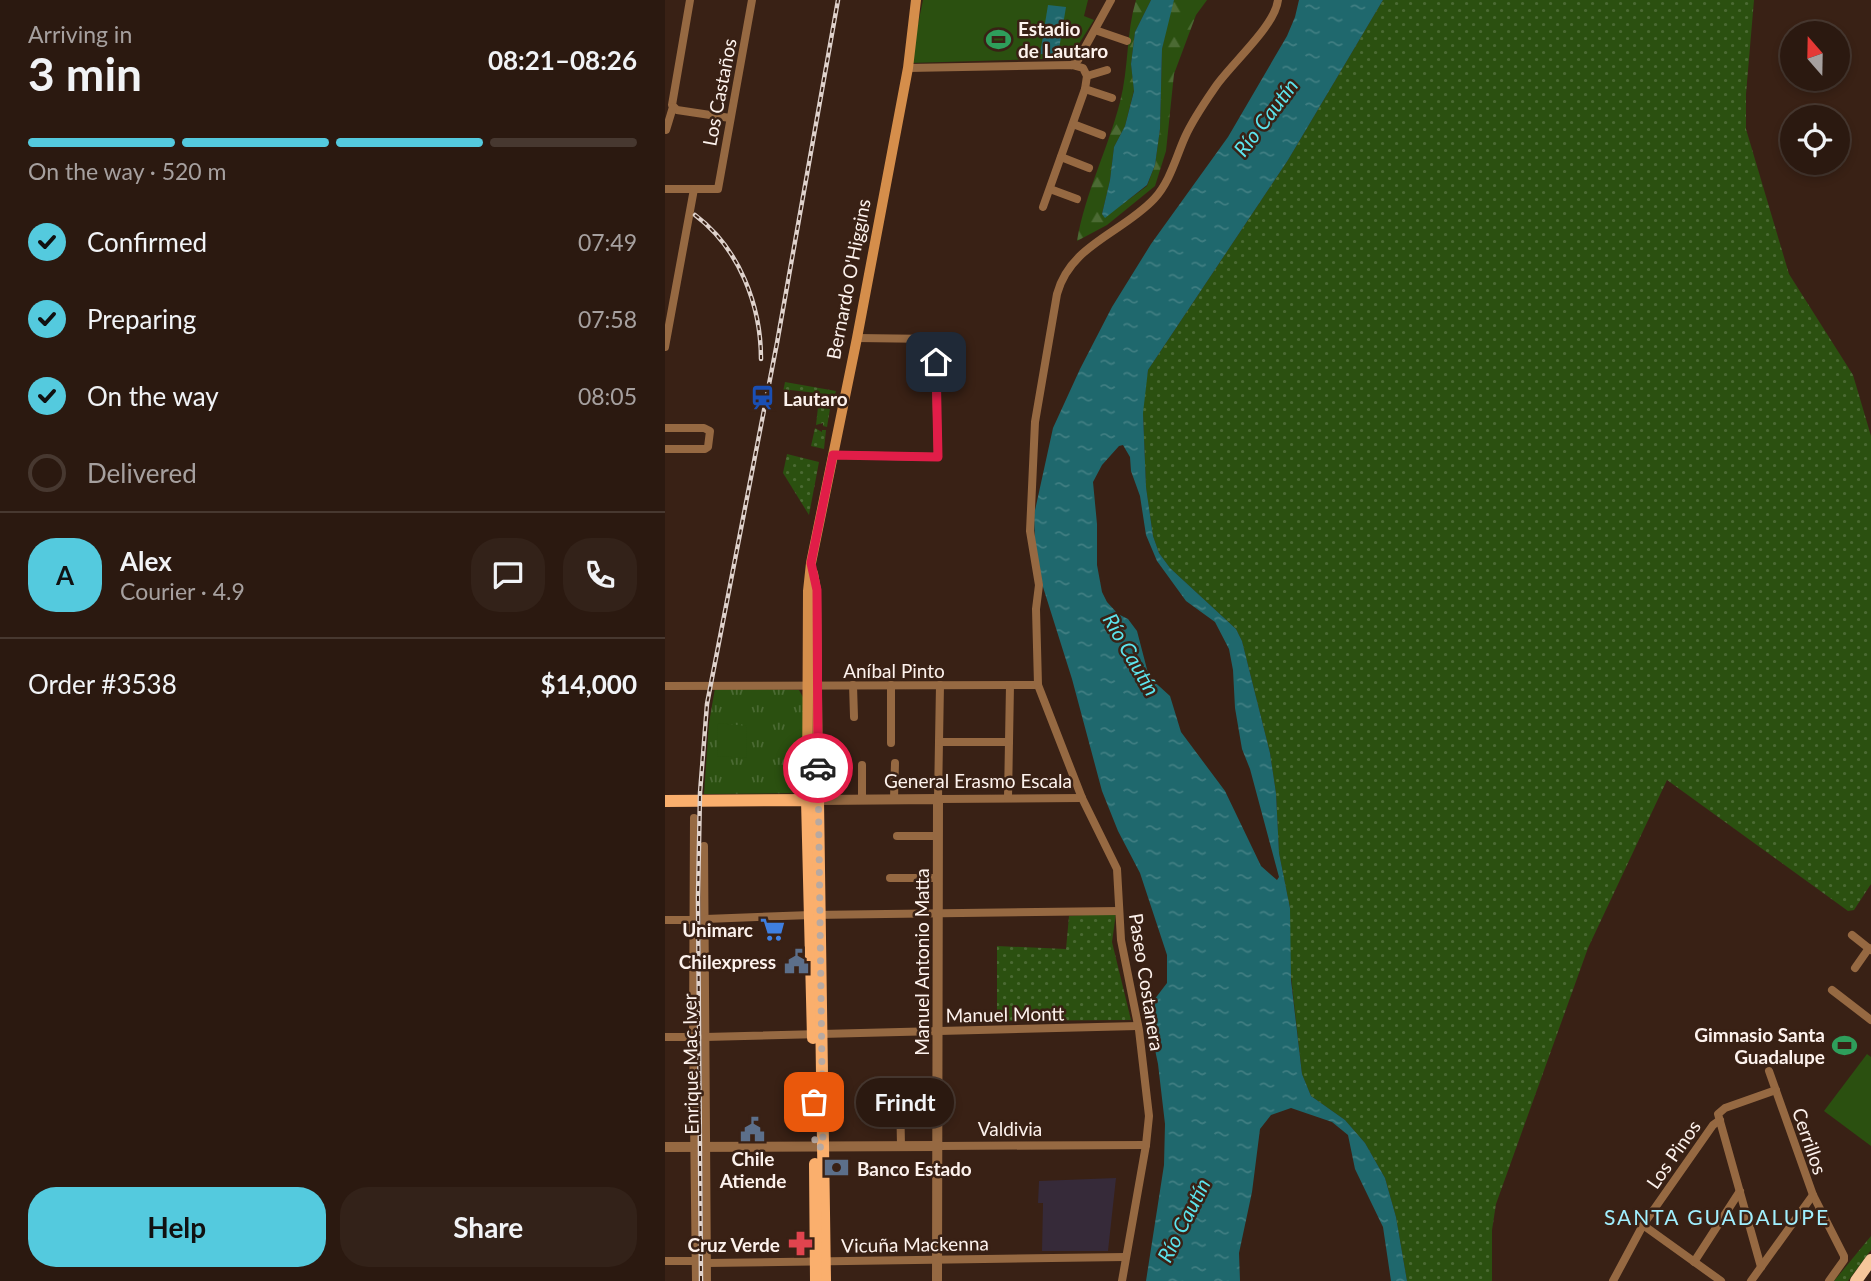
<!DOCTYPE html>
<meta charset="utf-8">
<style>
:root{--surface:#2b1910;--page:#332219;--text:#f1f3f6;--muted:#a6a09f;--line:#473830;--accent:#54cade}
body{margin:0;font-family:Lato,sans-serif;background:var(--page);color:var(--text);height:100vh;display:flex;flex-direction:column;font-size:26px;white-space:nowrap}
*{box-sizing:border-box;margin:0}
p{font-size:23px;color:var(--muted)}
.icon{flex:none;width:38px;height:38px;fill:none;stroke:currentColor;stroke-width:2;stroke-linecap:round;stroke-linejoin:round}
.map{position:relative;flex:1;overflow:hidden}
.drawer{display:flex;flex-direction:column;background:var(--surface);width:665px}
.drawer>*{flex:none}
.needle{width:46px;rotate:340deg}
.tools{position:absolute;left:1115px;top:21px;display:grid;gap:14px}
.tools a{display:grid;place-items:center;width:70px;height:70px;border-radius:50%;background:var(--surface);box-shadow:0 4px 10px #0003,0 0 0 2px var(--line);font-size:35px}
.pin{position:absolute;display:grid;place-items:center;width:60px;height:60px;color:#fff;margin:-30px;border-radius:14px;box-shadow:0 4px 10px #0006}
.courier{position:absolute;display:grid;place-items:center;width:70px;height:70px;margin:-35px;border:5px solid #e11d48;border-radius:50%;background:#fff;color:#222;box-shadow:0 2px 9px #0007}
.bubble{position:absolute;height:49px;border-radius:24px;background:var(--surface);box-shadow:0 4px 10px #0003,0 0 0 2px var(--line);font-size:23px;font-weight:700;line-height:49px;text-align:center}
.head em{font-style:normal;font-weight:700}
.head div{display:flex;flex-direction:column-reverse}
.head{display:flex;align-items:center;justify-content:space-between;height:119px;padding:0 28px}
h1{font-size:46px;font-weight:700;line-height:52px}
.bar{display:grid;grid-template-columns:repeat(4,1fr);gap:10px 7px;align-content:center;height:84px;padding:0 28px}
.bar i{height:9px;border-radius:5px;background:var(--line)}
.bar .active{background:var(--accent)}
.bar p{grid-column:span 4}
.line{display:flex;align-items:center;gap:18px;padding:0 28px;border-top:2px solid var(--line)}
.line div{flex:1}
.round{display:grid;place-items:center;flex:none;width:74px;height:74px;border-radius:28px;background:var(--page)}
ol{padding:0 28px;list-style:none}
li{display:flex;align-items:center;gap:21px;height:77px}
li p{margin-inline-start:auto}
li .icon{padding:7px;border-radius:50%;background:var(--accent);color:#111;stroke-width:4}
li:last-child{color:var(--muted)}
li i{width:38px;height:38px;border:4px solid var(--line);border-radius:50%}
.button{display:flex;gap:14px;margin-top:auto;padding:14px 28px}
.button a{flex:1;height:80px;border-radius:28px;background:var(--accent);color:#111;font-size:28px;font-weight:700;line-height:80px;text-align:center}
.button a+a{background:var(--page);color:var(--text)}
main{display:flex;flex:1;min-height:0}
.map>svg:first-child{display:block}
.industrial{fill:#362a39}
.grass{fill:url(#grass-dots)}
.forest{fill:url(#forest-firs)}
.park{fill:url(#park-tufts)}
.pitch{fill:#2b5010}
.water{fill:url(#water-ripples);fill-rule:evenodd}
.lines{fill:none;stroke-linecap:round;stroke-linejoin:round}
.minor{stroke:#966942;stroke-width:8}
.tertiary{stroke:#966942;stroke-width:10}
.secondary{stroke:#d58e4b;stroke-width:10}
.primary{stroke:#faaf6d;stroke-width:12}
.trunk{stroke:#f6c69b;stroke-width:12}
.rail-casing{stroke:#dfd2cc;stroke-width:4.5}
.rail{stroke:#392115;stroke-width:2;stroke-dasharray:5;stroke-linecap:butt}
.done{stroke:#b8a9a1;stroke-width:7;stroke-dasharray:0 12.6}
.route{stroke:#e11d48;stroke-width:9}
.labels{text-anchor:middle;dominant-baseline:central;stroke-width:5;stroke-linejoin:round;paint-order:stroke}
.poi-label{font-size:19px;font-weight:bold;fill:#fdf2ed;stroke:#392115;text-anchor:end}
.street-label{font-size:19px;fill:#fdf2ed;stroke:#392115}
.water-label{font-size:21px;font-style:italic;fill:#5ce4ed;stroke:#392115}
.neighbourhood-label{font-size:21px;letter-spacing:2px;fill:#a0effe;stroke:#392115}
</style>
<main>
<section class="drawer">
<div class="head"><div><h1>3 min</h1><p>Arriving in</p></div><em>08:21–08:26</em></div>
<div class="bar"><i class="active"></i><i class="active"></i><i class="active"></i><i></i><p>On the way · 520 m</p></div>
<ol>
<li><svg class="icon" aria-label="check" viewBox="0 0 24 24"><path d="M5 12l5 5 9-10"/></svg>Confirmed<p>07:49</p></li>
<li><svg class="icon" aria-label="check" viewBox="0 0 24 24"><path d="M5 12l5 5 9-10"/></svg>Preparing<p>07:58</p></li>
<li><svg class="icon" aria-label="check" viewBox="0 0 24 24"><path d="M5 12l5 5 9-10"/></svg>On the way<p>08:05</p></li>
<li><i></i>Delivered</li>
</ol>
<div class="line" style="height:126px"><b class="round" style="background:var(--accent);color:#111">A</b><div><b>Alex</b><p>Courier · 4.9</p></div><a class="round"><svg class="icon" aria-label="chat" viewBox="0 0 24 24"><path d="M4 5h16v11H9l-5 4z"/></svg></a><a class="round"><svg class="icon" aria-label="phone" viewBox="0 0 24 24"><path d="M5 4h4l2 5-3 2q2 4 5 5l2-3 5 2v4C11 20 4 13 5 4z"/></svg></a></div>
<div class="line" style="height:91px"><div>Order #3538</div><b>$14,000</b></div>
<div class="button"><a>Help</a><a>Share</a></div>
</section>
<div class="map">
<svg width="1206" height="1281" viewBox="0 0 1206 1281">
<defs>
<pattern id="grass-dots" width="8" height="8" patternUnits="userSpaceOnUse" patternTransform="scale(1.75)"><rect width="8" height="8" fill="#2b5010"/><path d="M2 2h.1M6 6h.1" fill="none" stroke="#4b6a33" stroke-width="1.8" stroke-linecap="round"/></pattern>
<pattern id="forest-firs" width="22" height="20" patternUnits="userSpaceOnUse" patternTransform="scale(1.75)"><rect width="22" height="20" fill="#2b5010"/><path d="M5 1l3.5 6h-7zM16 11l3.5 6h-7z" fill="#4b6a33"/></pattern>
<pattern id="park-tufts" width="24" height="20" patternUnits="userSpaceOnUse" patternTransform="scale(1.75)"><rect width="24" height="20" fill="#2b5010"/><path d="M3 7l-1-3M5 7V3M7 7l1-3M15 17l-1-3M17 17v-4M19 17l1-3" fill="none" stroke="#4b6a33"/></pattern>
<pattern id="water-ripples" width="26" height="14" patternUnits="userSpaceOnUse" patternTransform="scale(1.75)"><rect width="26" height="14" fill="#1f686d"/><path d="M2 4q2-2 4 0t4 0M15 11q2-2 4 0t4 0" fill="none" stroke="#407e82"/></pattern>
</defs>
<rect width="100%" height="100%" fill="#392115"/>
<path class="industrial" d="M451,1178L443,1251H377L378,1203H373L374,1181Z"/>
<g class="grass">
<path d="M718,0H1089L1081,94V129L1124,274L1188,375L1206,436V884L1189,910L1183,911L1002,780L923,948L831,1204L827,1230V1281H742L731,1217L720,1178L700,1143L680,1120L646,1096L637,1074L625,967V908L614,853L611,793L605,753L577,641L571,629L505,568L494,553L488,536L481,487L478,413V399L483,370L623,160Z"/>
<path d="M120,382L171,391L170,395L125,390L124,394L118,392Z"/>
<path d="M153,407L165,409L162,427L158,426V423L151,425Z"/>
<path d="M150,428L157,432V430H161L159,449L146,446Z"/>
<path d="M122,454L154,462L144,515L118,473Z"/>
<path d="M451,913L447,942L466,1020L332,1021V946L401,949L404,916Z"/>
<path d="M1206,1236V1250L1183,1281H1169Z"/>
</g>
<path class="forest" d="M471,0H486L470,32L466,64L469,90L460,126L449,147L445,180L437,214L440,217L482,186L490,165L495,129L497,49L506,6L509,0H542L531,15L509,74L501,151L490,186L442,225L412,241C420,193 443,149 455,102C464,68 461,33 471,0Z"/>
<path class="park" d="M50,688L134,690L139,699L140,789L136,793L39,794L44,723Z"/>
<g class="pitch">
<path d="M258,0H423L419,16L429,20L405,58L245,63Z"/>
<path d="M53,723L82,726L81,758L52,756Z"/>
<path d="M1202,1054L1206,1057V1146L1159,1111Z"/>
</g>
<g class="water">
<path d="M486,0H509L497,49L495,129L490,165L482,185L440,218L437,214L445,180L449,147L460,126L469,91L466,64L470,32Z"/>
<path d="M634,0H718L623,160L483,370L478,413L481,487L488,536L494,553L505,568L571,629L577,641L605,753L611,793L614,853L625,908L626,980L637,1074L646,1096L680,1120L700,1143L720,1178L731,1217L742,1281H726L718,1227L690,1169L683,1135L667,1122L626,1108L606,1115L595,1129L587,1192L574,1253L575,1281H481L499,1165L500,1124L493,1064L484,1021L489,1000L502,983V955L475,873L453,831L437,791L407,679L378,587L370,542L369,515L388,428L415,369L447,307L486,244L563,137L622,36L630,17ZM458,445L465,457L466,471L475,496L481,535L492,561L521,601L550,622L564,649L568,670L570,708L577,749L585,769L614,877L612,880L596,866L560,791L516,732L505,696L484,677L472,631L463,619L453,614L442,602L437,592L432,565V524L428,482L437,465L454,446Z"/>
<path d="M383,5L401,7L393,55L375,54Z"/>
</g>
<g class="lines">
<g class="minor">
<path d="M25,0L7,105L12,110L65,118"/>
<path d="M430,30L462,41"/>
<path d="M407,65L413,60L446,0"/>
<path d="M243,68L407,65L418,68L422,76L420,89L378,207"/>
<path d="M422,76L442,70"/>
<path d="M420,89L447,98"/>
<path d="M408,124L437,135"/>
<path d="M1,130L8,107"/>
<path d="M396,157L424,168"/>
<path d="M0,189H53L87,0"/>
<path d="M385,189L412,199"/>
<path d="M0,347L29,189"/>
<path d="M0,428H39L45,431L43,447L40,449H0"/>
<path d="M168,455L273,457L270,339L192,338"/>
<path d="M188,685L189,717"/>
<path d="M275,685L273,799L417,798"/>
<path d="M0,686L373,685"/>
<path d="M274,742H344"/>
<path d="M226,743V685"/>
<path d="M165,754V800"/>
<path d="M197,765V800"/>
<path d="M343,798L345,685"/>
<path d="M229,799L230,763"/>
<path d="M29,818L28,1037L31,1281"/>
<path d="M232,836H273"/>
<path d="M39,846L42,1281"/>
<path d="M225,878H273"/>
<path d="M40,919L146,915L454,911"/>
<path d="M0,920H28"/>
<path d="M1187,935L1206,950"/>
<path d="M1190,968L1204,948"/>
<path d="M1167,990L1206,1020"/>
<path d="M0,1037H28"/>
<path d="M40,1037L473,1026"/>
<path d="M1104,1071L1148,1195L1179,1256V1260L1164,1281"/>
<path d="M235,1095L236,1146"/>
<path d="M273,1146L481,1145"/>
<path d="M978,1225L1056,1281"/>
<path d="M0,1261H31"/>
<path d="M1029,1262L1075,1191"/>
<path d="M42,1263L460,1257"/>
<path d="M1096,1267L1053,1114L1060,1108L1111,1090"/>
<path d="M457,1281L481,1145L484,1116L474,1030L456,940L452,869L417,798L373,685L371,609L374,585L365,531L370,422L392,294C405,245 457,233 489,199C505,182 511,157 520,137C528,119 540,102 551,86C567,63 610,26 613,0"/>
<path d="M948,1281L978,1225L1048,1125L1055,1120"/>
<path d="M1086,1281L1148,1195"/>
</g>
<g class="tertiary">
<path d="M153,800L273,799L272,1281"/>
<path d="M0,1147L273,1146"/>
</g>
<g class="secondary">
<path d="M148,573L151,590L153,800"/>
<path d="M142,800L143,591L146,563L192,338L243,68L251,0"/>
</g>
<g class="primary">
<path d="M142,800L148,1038"/>
<path d="M0,801L153,800L160,1281"/>
<path d="M150,1164L151,1281"/>
</g>
<path class="trunk" d="M1191,1281L1206,1260"/>
<defs>
<g id="rail">
<path d="M30,215C74,248 96,305 96,359"/>
<path d="M36,1281L33,897L35,793L42,704L112,343L173,0"/>
</g>
</defs>
<use href="#rail" class="rail-casing"/>
<use href="#rail" class="rail"/>
</g>
<g class="lines">
<path class="done" d="M149,1102L150,1147H158L153,768"/>
<path class="route" d="M153,768L152,590L146,563L168,455L273,457L271,362"/>
</g>
<defs>
<symbol id="stadium-bare" viewBox="-9 -9 18 18"><path d="M0-5a6.5 5 0 1 0 0 10a6.5 5 0 1 0 0-10ZM-3.5-1.8h7v3.6h-7Z" fill="#2e9e5b" stroke="#392115" stroke-width="2.5" paint-order="stroke"/></symbol>
<symbol id="station-bare" viewBox="-9 -9 18 18"><path d="M-3-6H3Q5-6 5-4V2Q5 4 3 4L4.5 6H3L1.5 4h-3L-3 6H-4.5L-3 4Q-5 4-5 2V-4Q-5-6-3-6ZM-3.5-4v3h7v-3ZM-3.5 1v1.5H-2V1ZM2 1v1.5H3.5V1Z" fill="#1a4fb4" stroke="#392115" stroke-width="2.5" paint-order="stroke"/></symbol>
<symbol id="supermarket-bare" viewBox="-9 -9 18 18"><path d="M-6-5.5h2.5l.6 2H6L4.5 2H-2.5L-4.4-4H-6ZM-1.5 3.2a1.3 1.3 0 1 0 .1 0ZM3 3.2a1.3 1.3 0 1 0 .1 0Z" fill="#3f7fe0" stroke="#392115" stroke-width="2.5" paint-order="stroke"/></symbol>
<symbol id="civic-bare" viewBox="-9 -9 18 18"><path d="M-.6-6.5H3V-4.5H.6V-3L4-1V1h2V6H-6V1h2V-1L-.6-3ZM-1.2 2.5V6h2.4V2.5Z" fill="#5c6f8a" stroke="#392115" stroke-width="2.5" paint-order="stroke"/></symbol>
<symbol id="bank-bare" viewBox="-9 -9 18 18"><path d="M-6-4H6V4H-6ZM0-2.3a2.3 2.3 0 1 0 0 4.6a2.3 2.3 0 1 0 0-4.6Z" fill="#5c6f8a" stroke="#392115" stroke-width="2.5" paint-order="stroke"/></symbol>
<symbol id="pharmacy-bare" viewBox="-9 -9 18 18"><path d="M-2-6h4v4h4v4h-4v4h-4v-4h-4v-4h4Z" fill="#e0444e" stroke="#392115" stroke-width="2.5" paint-order="stroke"/></symbol>
</defs>
<g fill-rule="evenodd">
<use href="#stadium-bare" x="316" y="22" width="35" height="35"/>
<use href="#station-bare" x="80" y="380" width="35" height="35"/>
<use href="#supermarket-bare" x="90" y="912" width="35" height="35"/>
<use href="#civic-bare" x="114" y="944" width="35" height="35"/>
<use href="#stadium-bare" x="1162" y="1028" width="35" height="35"/>
<use href="#civic-bare" x="70" y="1112" width="35" height="35"/>
<use href="#bank-bare" x="154" y="1150" width="35" height="35"/>
<use href="#pharmacy-bare" x="118" y="1226" width="35" height="35"/>
</g>
<g class="labels">
<g class="poi-label">
<text x="353" y="28" text-anchor="start">Estadio<tspan x="353" dy="22">de Lautaro</tspan></text>
<text x="118" y="398" text-anchor="start">Lautaro</text>
<text x="88" y="929">Unimarc</text>
<text x="111" y="961">Chilexpress</text>
<text x="1160" y="1034">Gimnasio Santa<tspan x="1160" dy="22">Guadalupe</tspan></text>
<text x="88" y="1158" text-anchor="middle">Chile<tspan x="88" dy="22">Atiende</tspan></text>
<text x="192" y="1168" text-anchor="start">Banco Estado</text>
<text x="115" y="1244">Cruz Verde</text>
</g>
<g class="street-label">
<text transform="translate(54 92) rotate(-79)">Los Castaños</text>
<text transform="translate(183 279) rotate(-79)">Bernardo O'Higgins</text>
<text x="229" y="670">Aníbal Pinto</text>
<text x="313" y="780">General Erasmo Escala</text>
<text transform="translate(256 962) rotate(-90)">Manuel Antonio Matta</text>
<text transform="translate(482 982) rotate(81)">Paseo Costanera</text>
<text transform="translate(340 1014) rotate(-1)">Manuel Montt</text>
<text transform="translate(25 1064) rotate(-91)">Enrique Mac Iver</text>
<text x="345" y="1128">Valdivia</text>
<text transform="translate(1145 1141) rotate(71)">Cerrillos</text>
<text transform="translate(1008 1154) rotate(-55)">Los Pinos</text>
<text transform="translate(250 1244) rotate(-1)">Vicuña Mackenna</text>
</g>
<g class="water-label">
<text transform="translate(600 117) rotate(-53)">Río Cautín</text>
<text transform="translate(467 654) rotate(60)">Río Cautín</text>
<text transform="translate(518 1220) rotate(-63)">Río Cautín</text>
</g>
<g class="neighbourhood-label">
<text x="1052" y="1216">SANTA GUADALUPE</text>
</g>
</g>
</svg>
<div class="tools">
<a><svg class="needle" viewBox="-14 -14 28 28"><path d="M0-13l5 13h-10z" fill="#e53935"/><path d="M0 13l5-13h-10z" fill="#a6a09f"/></svg></a>
<a><svg class="icon" aria-label="locate" viewBox="0 0 24 24"><circle cx="12" cy="12" r="6"/><path d="M12 2v4M12 18v4M2 12h4M18 12h4"/></svg></a>
</div>
<div class="pin" style="left:149px;top:1102px;background:#ea580c"><svg class="icon" aria-label="bag" viewBox="0 0 24 24"><path d="M5 8h14l-1 12H6zM9 8a3 3 0 0 1 6 0"/></svg></div>
<div class="pin" style="left:271px;top:362px;background:#1f2937"><svg class="icon" aria-label="home" viewBox="0 0 24 24"><path d="M3 11l9-7 9 7M6 9v11h12V9"/></svg></div>
<div class="courier" style="left:153px;top:768px"><svg class="icon" aria-label="car" viewBox="0 0 24 24"><path d="M5 17H2v-5l4-1 3-4h7l3 4 3 1v5h-3M9 17h6M6 11h13"/><circle cx="7" cy="17" r="2"/><circle cx="17" cy="17" r="2"/></svg></div>
<div class="bubble" style="left:191px;top:1078px;width:98px">Frindt</div>
</div>
</main>
